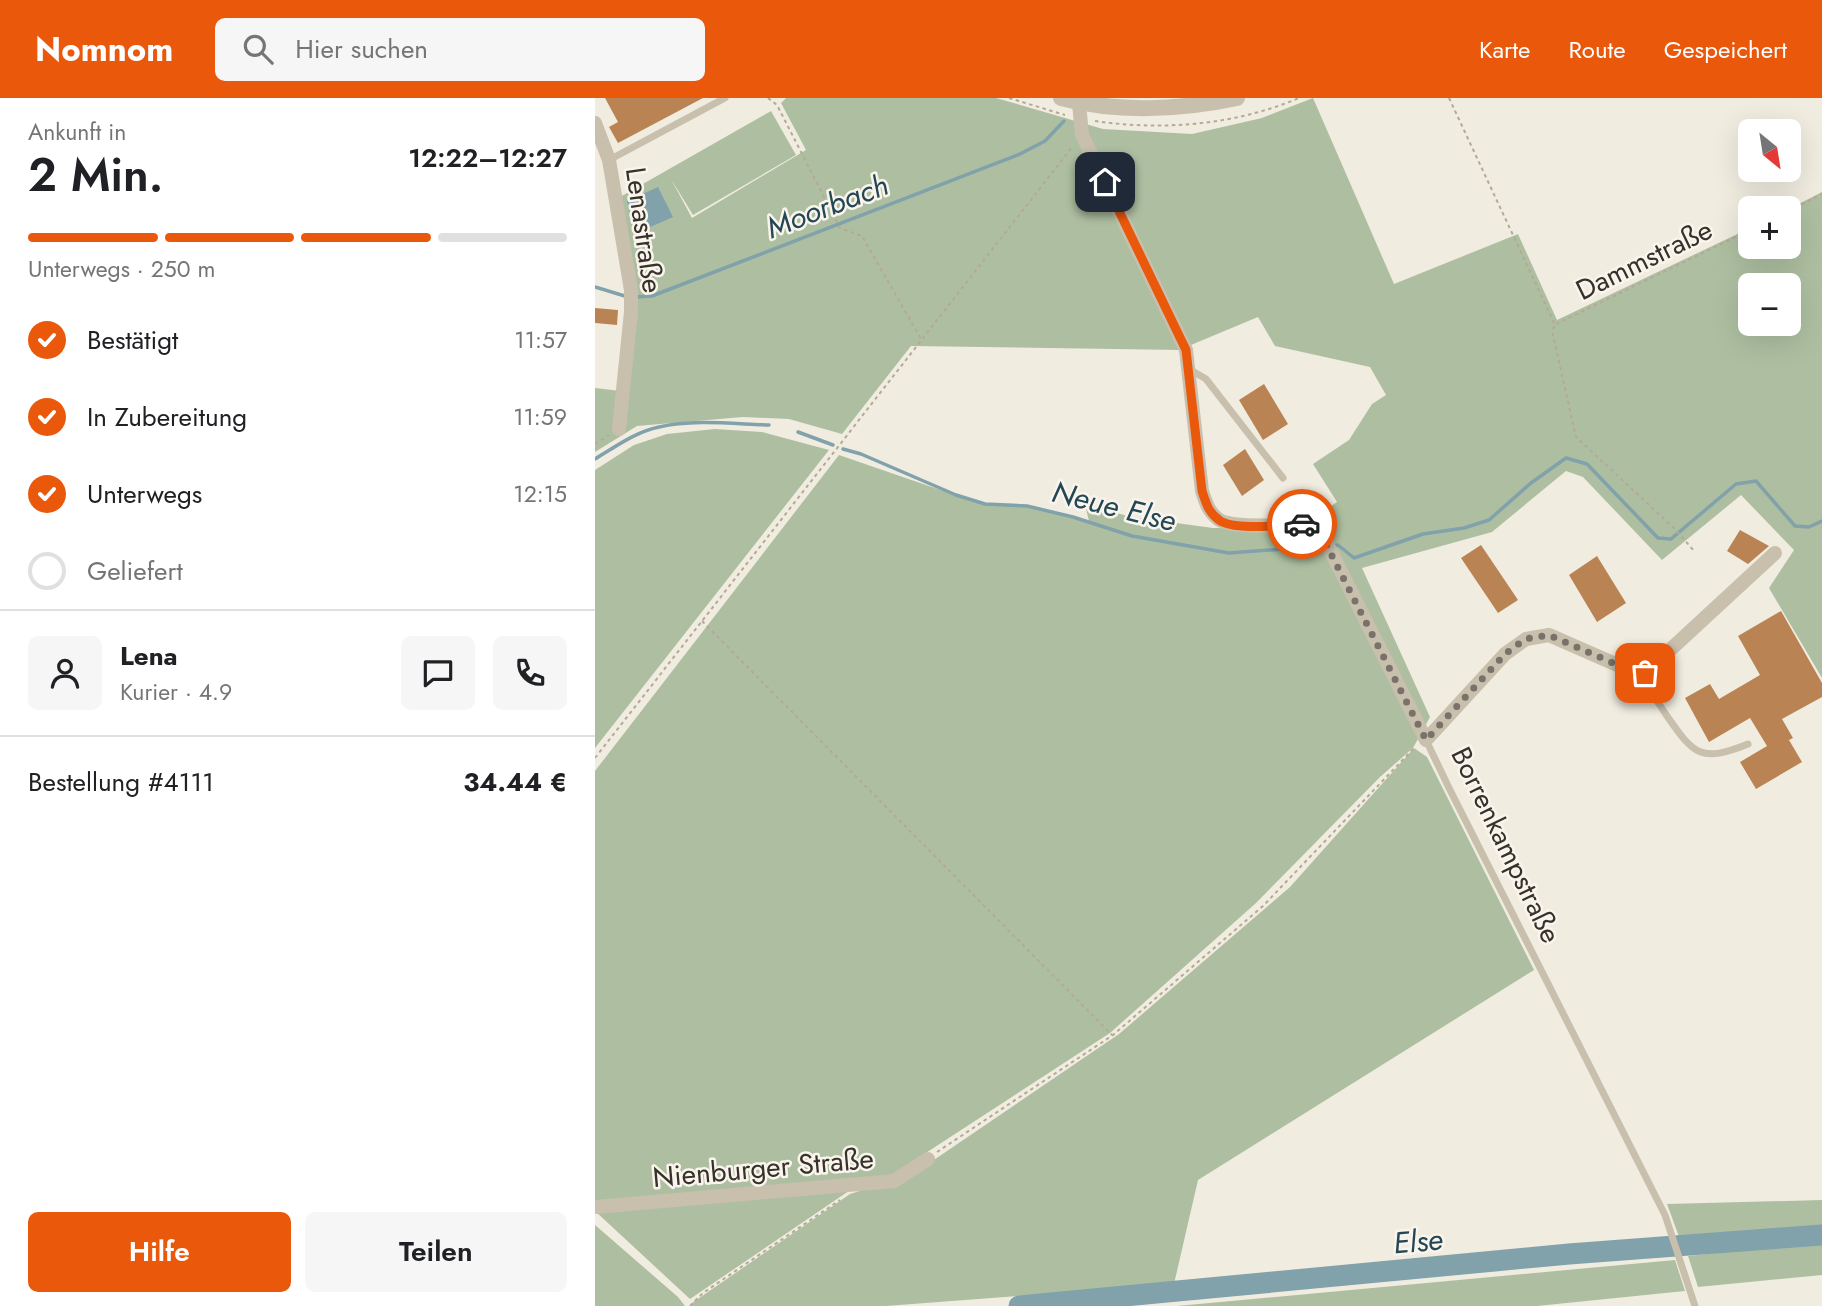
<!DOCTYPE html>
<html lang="de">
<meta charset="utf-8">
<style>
:root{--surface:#fff;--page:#f6f6f6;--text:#202124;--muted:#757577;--line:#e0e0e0;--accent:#ea580c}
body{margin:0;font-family:Jost,sans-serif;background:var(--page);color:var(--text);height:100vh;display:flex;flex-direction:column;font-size:26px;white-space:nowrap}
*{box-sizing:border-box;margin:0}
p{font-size:23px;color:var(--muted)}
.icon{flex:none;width:38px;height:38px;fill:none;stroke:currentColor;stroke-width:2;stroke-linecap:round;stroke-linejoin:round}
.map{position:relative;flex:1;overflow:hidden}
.panel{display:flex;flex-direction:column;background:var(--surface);width:595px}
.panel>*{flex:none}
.needle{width:46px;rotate:150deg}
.tools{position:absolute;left:1143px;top:21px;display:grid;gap:14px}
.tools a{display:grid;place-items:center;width:63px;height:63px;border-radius:10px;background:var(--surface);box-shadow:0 7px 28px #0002;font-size:35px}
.pin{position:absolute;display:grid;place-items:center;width:60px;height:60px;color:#fff;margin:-30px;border-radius:14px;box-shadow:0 4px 10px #0006}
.courier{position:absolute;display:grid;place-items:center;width:70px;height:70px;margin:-35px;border:5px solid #ea580c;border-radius:50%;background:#fff;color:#222;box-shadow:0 2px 9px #0007}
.overview em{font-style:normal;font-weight:600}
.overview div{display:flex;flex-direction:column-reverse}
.overview{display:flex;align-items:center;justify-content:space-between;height:119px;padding:0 28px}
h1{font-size:46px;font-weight:600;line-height:52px}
.bar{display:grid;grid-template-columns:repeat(4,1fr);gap:10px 7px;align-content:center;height:84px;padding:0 28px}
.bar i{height:9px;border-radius:5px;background:var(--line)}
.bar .active{background:var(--accent)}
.bar p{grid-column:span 4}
.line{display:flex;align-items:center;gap:18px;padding:0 28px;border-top:2px solid var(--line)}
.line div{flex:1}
.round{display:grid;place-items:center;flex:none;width:74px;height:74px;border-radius:10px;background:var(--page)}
ol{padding:0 28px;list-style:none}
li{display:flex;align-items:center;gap:21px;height:77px}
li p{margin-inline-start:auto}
li .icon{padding:7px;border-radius:50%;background:var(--accent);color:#fff;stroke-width:4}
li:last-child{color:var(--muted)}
li i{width:38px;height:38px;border:4px solid var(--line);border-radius:50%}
.primary-button{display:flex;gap:14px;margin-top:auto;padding:14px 28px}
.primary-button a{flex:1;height:80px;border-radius:10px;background:var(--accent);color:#fff;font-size:28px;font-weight:600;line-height:80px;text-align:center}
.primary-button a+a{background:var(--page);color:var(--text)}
header{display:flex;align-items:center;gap:42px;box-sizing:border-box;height:98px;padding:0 35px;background:var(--accent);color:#fff}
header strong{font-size:33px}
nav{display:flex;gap:38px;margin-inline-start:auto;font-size:24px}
.search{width:490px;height:63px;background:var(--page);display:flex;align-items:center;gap:18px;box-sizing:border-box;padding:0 24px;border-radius:10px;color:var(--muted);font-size:26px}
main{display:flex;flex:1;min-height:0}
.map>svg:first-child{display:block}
.green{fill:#aebfa1;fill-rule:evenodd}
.water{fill:#81a1ab}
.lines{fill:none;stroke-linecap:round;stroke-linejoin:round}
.stream{stroke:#81a1ab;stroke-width:3.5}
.river{stroke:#81a1ab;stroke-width:21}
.building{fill:#ba8354}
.path{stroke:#b4a997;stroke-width:2;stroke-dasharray:3.5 3.5;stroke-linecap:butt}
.service{stroke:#c8bfad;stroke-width:7}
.minor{stroke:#c8bfad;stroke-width:14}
.tertiary{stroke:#c8bfad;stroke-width:16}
.done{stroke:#78726a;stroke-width:7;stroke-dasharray:0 12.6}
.route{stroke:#ea580c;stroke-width:9}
.labels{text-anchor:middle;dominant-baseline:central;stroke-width:5;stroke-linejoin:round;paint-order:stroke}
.street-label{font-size:28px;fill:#37312b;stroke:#f9f5ec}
.water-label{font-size:30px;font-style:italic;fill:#244755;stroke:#f9f5ec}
</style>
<header>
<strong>Nomnom</strong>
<div class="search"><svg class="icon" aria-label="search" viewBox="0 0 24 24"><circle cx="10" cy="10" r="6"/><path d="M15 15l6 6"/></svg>Hier suchen</div>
<nav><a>Karte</a><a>Route</a><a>Gespeichert</a></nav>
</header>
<main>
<section class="panel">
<div class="overview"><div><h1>2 Min.</h1><p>Ankunft in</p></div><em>12:22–12:27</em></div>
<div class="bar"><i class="active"></i><i class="active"></i><i class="active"></i><i></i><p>Unterwegs · 250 m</p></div>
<ol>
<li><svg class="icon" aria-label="check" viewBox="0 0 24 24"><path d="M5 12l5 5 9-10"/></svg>Bestätigt<p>11:57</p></li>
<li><svg class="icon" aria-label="check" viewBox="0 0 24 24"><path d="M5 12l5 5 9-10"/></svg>In Zubereitung<p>11:59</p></li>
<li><svg class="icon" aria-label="check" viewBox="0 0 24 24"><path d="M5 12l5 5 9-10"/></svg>Unterwegs<p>12:15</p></li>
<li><i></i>Geliefert</li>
</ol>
<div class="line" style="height:126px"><a class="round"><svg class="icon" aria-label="person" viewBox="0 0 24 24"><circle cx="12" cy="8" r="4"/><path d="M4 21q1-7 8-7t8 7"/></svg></a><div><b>Lena</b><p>Kurier · 4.9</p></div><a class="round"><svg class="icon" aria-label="chat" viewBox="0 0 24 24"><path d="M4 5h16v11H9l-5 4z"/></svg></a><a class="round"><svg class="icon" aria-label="phone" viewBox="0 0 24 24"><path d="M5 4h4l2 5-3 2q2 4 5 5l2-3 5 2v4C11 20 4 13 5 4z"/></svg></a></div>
<div class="line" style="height:91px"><div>Bestellung #4111</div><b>34.44 €</b></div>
<div class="primary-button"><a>Hilfe</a><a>Teilen</a></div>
</section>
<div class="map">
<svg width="1227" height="1208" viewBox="0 0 1227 1208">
<rect width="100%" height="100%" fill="#f1ece0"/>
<g class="green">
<path d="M191,0H401L508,31L597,36L667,20L718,0L799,186L923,136L962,222L1155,130V149H1194V111L1227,94V580L1174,490L1199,452L1146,397L1067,462L988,379L971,373L897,434L767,470L835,619L818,650L785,679L661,805L515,935L297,1077L270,1082L95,1201L0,1113V673L244,357L389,407L431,409L494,423L490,407L537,419L618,430L725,429L724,416L742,404L718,366L754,342L777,306L791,297L775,269L680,248L663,219L584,252L316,248L247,336L194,321L148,319L42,328L0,354V290L34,294L25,99L176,13L201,57L98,117L76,81L97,120L211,52L186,5ZM1155,187H1194V226H1155Z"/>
<path d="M120,331L167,334L234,352L0,650V372L39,347L72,336Z"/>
<path d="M819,650L832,659L939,872L603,1082L579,1186L291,1208H97V1205L110,1196L255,1096L274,1090L302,1087L524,936L695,789Z"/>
<path d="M1227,1102V1132L1086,1144L1072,1106Z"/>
<path d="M0,1127L83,1199L90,1208H0Z"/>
<path d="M1227,1144V1177L1103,1189L1093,1158Z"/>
<path d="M1080,1162L1090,1193L942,1208H582Z"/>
</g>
<path class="water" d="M63,89L78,119L44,134L39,132L32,103Z"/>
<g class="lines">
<g class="stream">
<path d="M0,189L33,199"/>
<path d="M41,199L57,198L425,56L450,43L469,23"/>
<path d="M203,334L238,347"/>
<path d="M248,351L266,356L361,397L390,406L432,408L478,419L537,438L634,455L727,448"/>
<path d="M0,361C20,349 40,334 64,329C99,321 139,326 174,327"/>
<path d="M738,448L743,447L759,460L828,436L869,430L894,422L936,385L971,360L992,366L1063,440L1076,441L1141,386L1161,383L1200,428L1214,429L1227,423"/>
</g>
<path class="river" d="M424,1208L974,1156L1227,1137"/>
</g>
<g class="building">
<path d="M10,0H108L23,45L14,29L23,24Z"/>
<path d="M0,210L23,212L22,227L0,225Z"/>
<path d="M669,286L693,326L668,342L644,302Z"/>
<path d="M650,351L669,382L647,398L628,367Z"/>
<path d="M1145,432L1174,448L1153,466L1132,453Z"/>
<path d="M886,447L923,502L903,515L866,460Z"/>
<path d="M1002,458L1031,505L1002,524L974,477Z"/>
<path d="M1186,513L1227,585V599L1187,621L1198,640L1194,642L1207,664L1161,691L1145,664L1172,648L1155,620L1114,644L1090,600L1115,586L1124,601L1165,577L1143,538Z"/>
</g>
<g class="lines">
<g class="path">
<path d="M173,0L182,7L245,130L267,138L326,241"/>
<path d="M414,0L470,17"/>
<path d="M854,0L960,227L957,233L981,339L1079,430L1100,454"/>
<path d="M500,23C568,33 640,27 704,0"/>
<path d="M1194,113L1227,96"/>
<path d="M961,226L1155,132"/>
<path d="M0,346L14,337"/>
<path d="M107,523L517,937"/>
<path d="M0,660L478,48"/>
<path d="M342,1054L518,937L668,808L819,650"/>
<path d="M95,1208L108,1195L245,1102"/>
</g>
<g class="service">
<path d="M14,62L130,0"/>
<path d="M594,271L611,281L688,380"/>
<path d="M1046,575C1053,591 1063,604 1072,618C1099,657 1106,665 1153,646"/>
<path d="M831,642L854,690L1070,1117L1100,1208"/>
</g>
<g class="minor">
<path d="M484,5L487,37L591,252L607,393C611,405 613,413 623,421C637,432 702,426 722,426L831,642L910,556L931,541L954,537L1043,576L1050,575L1180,455"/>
<path d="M0,25L14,62L36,192V214L24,331"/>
<path d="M0,1109L299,1083L333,1061"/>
</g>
<path class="tertiary" d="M466,0C522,15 586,12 642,0"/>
</g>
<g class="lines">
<path class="done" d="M707,426H722L735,454L831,642L910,556L930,541L954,537L1043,576L1050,575"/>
<path class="route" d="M510,84L591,252L607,393C611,405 613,414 624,422C638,433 688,427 707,426"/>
</g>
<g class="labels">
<g class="street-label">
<text transform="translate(49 132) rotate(82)">Lenastraße</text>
<text transform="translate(1049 162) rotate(-26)">Dammstraße</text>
<text transform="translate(911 747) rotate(64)">Borrenkampstraße</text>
<text transform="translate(168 1070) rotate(-5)">Nienburger Straße</text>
</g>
<g class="water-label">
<text transform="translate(232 108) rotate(-21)">Moorbach</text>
<text transform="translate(519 408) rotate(14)">Neue Else</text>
<text transform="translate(823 1143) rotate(-5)">Else</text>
</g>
</g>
</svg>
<div class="tools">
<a><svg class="needle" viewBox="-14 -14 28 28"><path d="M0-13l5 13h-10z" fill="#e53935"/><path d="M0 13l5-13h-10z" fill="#757577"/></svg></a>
<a>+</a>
<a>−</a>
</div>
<div class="pin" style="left:1050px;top:575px;background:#ea580c"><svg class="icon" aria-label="bag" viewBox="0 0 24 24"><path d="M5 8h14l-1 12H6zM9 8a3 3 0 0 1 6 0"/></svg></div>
<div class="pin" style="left:510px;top:84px;background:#1f2937"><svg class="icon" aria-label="home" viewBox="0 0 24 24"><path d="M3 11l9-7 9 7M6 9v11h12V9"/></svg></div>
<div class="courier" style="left:707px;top:426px"><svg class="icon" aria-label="car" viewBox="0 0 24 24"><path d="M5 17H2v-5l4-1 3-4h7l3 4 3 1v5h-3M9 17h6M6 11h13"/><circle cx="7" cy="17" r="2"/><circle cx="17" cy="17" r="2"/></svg></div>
</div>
</main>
